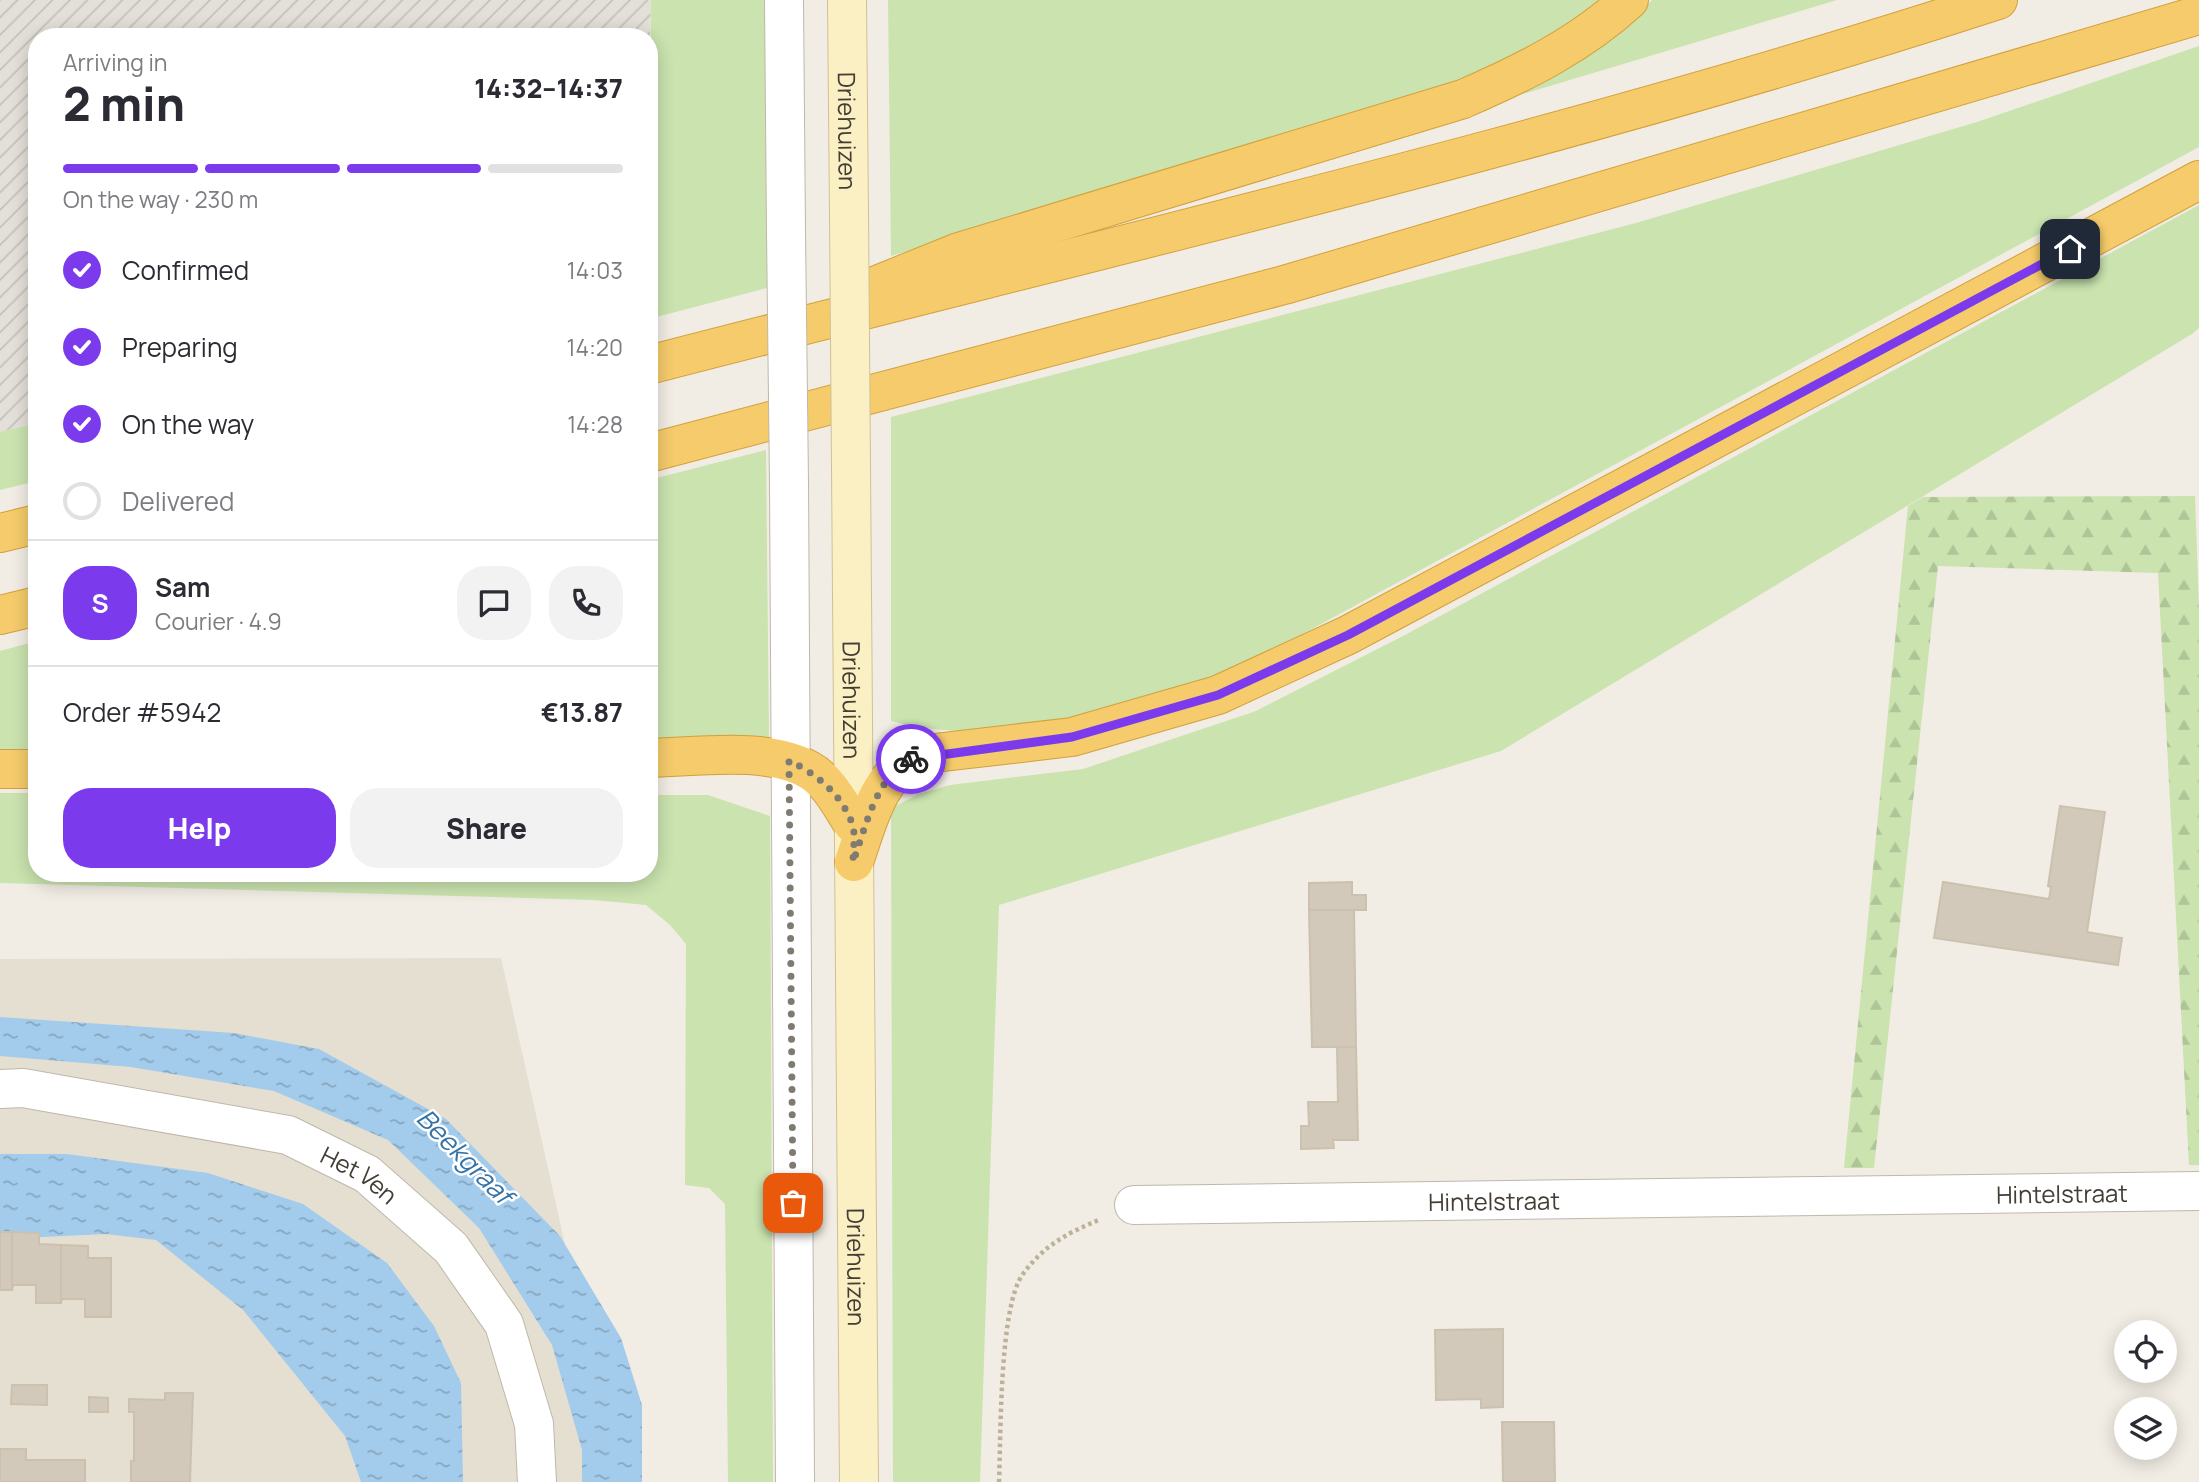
<!DOCTYPE html>
<meta charset="utf-8">
<style>
:root{--surface:#fff;--page:#f2f2f3;--text:#2b2b33;--muted:#7c7c81;--line:#e1e1e2;--accent:#7c3aed}
body{margin:0;font-family:Manrope,sans-serif;background:var(--page);color:var(--text);height:100vh;display:flex;flex-direction:column;font-size:26px;white-space:nowrap}
*{box-sizing:border-box;margin:0}
p{font-size:23px;color:var(--muted)}
.icon{flex:none;width:38px;height:38px;fill:none;stroke:currentColor;stroke-width:2;stroke-linecap:round;stroke-linejoin:round}
.map{position:relative;flex:1;overflow:hidden}
.side{position:absolute;left:28px;top:28px;width:630px;height:854px;display:flex;flex-direction:column;background:var(--surface);border-radius:28px;box-shadow:0 4px 18px #0003}
.side>*{flex:none}
.buttons{position:absolute;left:2114px;top:1320px;display:grid;gap:14px}
.buttons a{display:grid;place-items:center;width:63px;height:63px;border-radius:50%;background:var(--surface);box-shadow:0 4px 18px #0003;font-size:35px}
.pin{position:absolute;display:grid;place-items:center;width:60px;height:60px;color:#fff;margin:-30px;border-radius:14px;box-shadow:0 4px 10px #0006}
.courier{position:absolute;display:grid;place-items:center;width:70px;height:70px;margin:-35px;border:5px solid #7c3aed;border-radius:50%;background:#fff;color:#222;box-shadow:0 2px 9px #0007}
.head em{font-style:normal;font-weight:800}
.head div{display:flex;flex-direction:column-reverse}
.head{display:flex;align-items:center;justify-content:space-between;height:119px;padding:0 35px}
h1{font-size:46px;font-weight:800;line-height:52px}
.bar{display:grid;grid-template-columns:repeat(4,1fr);gap:10px 7px;align-content:center;height:84px;padding:0 35px}
.bar i{height:9px;border-radius:5px;background:var(--line)}
.bar .on{background:var(--accent)}
.bar p{grid-column:span 4}
.line{display:flex;align-items:center;gap:18px;padding:0 35px;border-top:2px solid var(--line)}
.line div{flex:1}
.round{display:grid;place-items:center;flex:none;width:74px;height:74px;border-radius:28px;background:var(--page)}
ol{padding:0 35px;list-style:none}
li{display:flex;align-items:center;gap:21px;height:77px}
li p{margin-inline-start:auto}
li .icon{padding:7px;border-radius:50%;background:var(--accent);color:#fff;stroke-width:4}
li:last-child{color:var(--muted)}
li i{width:38px;height:38px;border:4px solid var(--line);border-radius:50%}
.cta{display:flex;gap:14px;margin-top:auto;padding:14px 35px}
.cta a{flex:1;height:80px;border-radius:28px;background:var(--accent);color:#fff;font-size:28px;font-weight:800;line-height:80px;text-align:center}
.cta a+a{background:var(--page);color:var(--text)}
.map>svg:first-child{display:block}
.residential{fill:#e5dfd2}
.industrial{fill:url(#industrial-furrows)}
.grass{fill:#cae3af}
.forest{fill:url(#forest-firs)}
.water{fill:url(#water-ripples)}
.building{fill:#d2c9ba;stroke:#ccc1ae;stroke-width:2}
.lines{fill:none;stroke-linecap:round;stroke-linejoin:round}
.minor-casing{stroke:#bfb8aa;stroke-width:40}
.tertiary-casing{stroke:#bfb8aa;stroke-width:40}
.secondary-casing{stroke:#cfc196;stroke-width:40}
.motorway-casing{stroke:#d3a03c;stroke-width:40}
.path{stroke:#bdb199;stroke-width:4.5;stroke-dasharray:3.5 3.5;stroke-linecap:butt}
.minor{stroke:#fff;stroke-width:38}
.tertiary{stroke:#fff;stroke-width:38}
.secondary{stroke:#fbefc4;stroke-width:38}
.motorway{stroke:#f5cb6b;stroke-width:38}
.minor-bridge-casing{stroke:#bfb8aa;stroke-width:40;stroke-linecap:butt}
.secondary-bridge-casing{stroke:#cfc196;stroke-width:40;stroke-linecap:butt}
.minor-bridge{stroke:#fff;stroke-width:38}
.secondary-bridge{stroke:#fbefc4;stroke-width:38}
.done{stroke:#807b72;stroke-width:7;stroke-dasharray:0 12.6}
.route{stroke:#7c3aed;stroke-width:9}
.labels{text-anchor:middle;dominant-baseline:central;stroke-width:5;stroke-linejoin:round;paint-order:stroke}
.street-label{font-size:24px;fill:#433d34;stroke:#fff}
.water-label{font-size:26px;font-style:italic;fill:#3573a7;stroke:#fff}
</style>
<div class="map">
<svg width="2199" height="1482" viewBox="0 0 2199 1482">
<defs>
<pattern id="industrial-furrows" width="10" height="10" patternUnits="userSpaceOnUse" patternTransform="scale(1.75)"><rect width="10" height="10" fill="#e3dfd9"/><path d="M-1 1l2-2M0 10L10 0M9 11l2-2" fill="none" stroke="#c4c0bb"/></pattern>
<pattern id="forest-firs" width="22" height="20" patternUnits="userSpaceOnUse" patternTransform="scale(1.75)"><rect width="22" height="20" fill="#cae3af"/><path d="M5 1l3.5 6h-7zM16 11l3.5 6h-7z" fill="#afc497"/></pattern>
<pattern id="water-ripples" width="26" height="14" patternUnits="userSpaceOnUse" patternTransform="scale(1.75)"><rect width="26" height="14" fill="#a3cbeb"/><path d="M2 4q2-2 4 0t4 0M15 11q2-2 4 0t4 0" fill="none" stroke="#86a6bf"/></pattern>
</defs>
<rect width="100%" height="100%" fill="#f1ede4"/>
<path class="residential" d="M501,958L618,1482H0V959Z"/>
<path class="industrial" d="M0,0H651L649,85V37H37V423L0,432Z"/>
<g class="grass">
<path d="M651,0H766L767,288L649,319Z"/>
<path d="M888,0H1599C1492,84 1355,119 1226,157C1114,190 1003,223 891,256Z"/>
<path d="M1652,0H1837L1486,105L1645,7Z"/>
<path d="M2199,46V147L1242,667C1209,680 1175,696 1141,706C1062,728 971,742 891,721V417L1636,223L1977,122Z"/>
<path d="M2199,205V328L2192,334L1501,751L999,905L980,1482H893L891,808L919,794L950,785L1083,769L1256,711L1405,635Z"/>
<path d="M37,423V481L0,490V432Z"/>
<path d="M766,450L769,738L649,755V480Z"/>
<path d="M37,641V753L0,755V651Z"/>
<path d="M0,793H37V873H649V795H708L770,816L773,1482H728L725,1204L709,1188L685,1185L686,944L670,925L646,905L594,900L0,883Z"/>
</g>
<path class="forest" d="M2195,496L2199,609V1165H2189L2158,573L1938,566L1874,1168H1844L1908,506L1923,497Z"/>
<g class="water">
<path d="M0,1017L234,1033L319,1049L446,1119L560,1236L621,1338L642,1405V1482H582V1450L552,1345L479,1228L388,1140L274,1091L131,1067L0,1056Z"/>
<path d="M0,1154H67L208,1173L303,1204L387,1263L434,1326L461,1383L463,1482H361L345,1436L243,1310L156,1240L106,1234L0,1239Z"/>
</g>
<g class="building">
<path d="M2060,806L2105,812L2087,932L2122,938L2118,965L1934,938L1943,882L2049,899L2051,887L2048,886Z"/>
<path d="M1352,882V895H1366V910H1309V883Z"/>
<path d="M1309,910H1354L1356,1047H1312Z"/>
<path d="M1337,1047H1356L1358,1140H1333L1334,1148L1301,1149V1126H1309L1308,1102H1338Z"/>
<rect x="0" y="1232" width="12" height="58"/>
<path d="M12,1232L39,1233V1244L61,1245V1303H36V1285H13L12,1290Z"/>
<path d="M61,1245L88,1246V1258H111V1317H85V1299H62L61,1303Z"/>
<path d="M1503,1329V1407L1481,1408V1399L1436,1400L1435,1330Z"/>
<path d="M12,1385H47V1405L11,1404Z"/>
<path d="M165,1393H193L190,1482H131V1461H134V1412H129V1399L165,1400Z"/>
<path d="M89,1397L108,1398V1412H89Z"/>
<path d="M1502,1422H1554L1555,1482H1503Z"/>
<path d="M0,1449H26V1460H85V1482H0Z"/>
</g>
<g class="lines">
<defs>
<g id="minor">
<path d="M784,0L786,232"/>
<path d="M789,483L795,1482"/>
<path id="s1" d="M1134,1205L2199,1191"/>
</g>
<g id="tertiary">
<path id="s2" d="M0,1089L23,1088L288,1135L367,1174L451,1248L504,1324L534,1424L537,1482"/>
</g>
<g id="secondary">
<path id="s3" d="M847,0L849,215"/>
<path id="s4" d="M851,467L859,1482"/>
</g>
<g id="motorway">
<path d="M867,289L956,253L1463,99C1523,73 1580,45 1629,0"/>
<path d="M649,365C1100,248 1555,144 1998,0"/>
<path d="M649,453L1284,285L2199,15"/>
<path d="M0,533L37,524"/>
<path d="M0,615L37,606"/>
<path d="M649,758C696,757 768,746 809,770C829,781 841,806 853,824"/>
<path d="M0,769H37"/>
<path d="M854,862C868,822 877,777 917,755L1072,737L1218,695L1348,635L2199,180"/>
</g>
</defs>
<use href="#minor" class="minor-casing"/>
<use href="#tertiary" class="tertiary-casing"/>
<use href="#secondary" class="secondary-casing"/>
<use href="#motorway" class="motorway-casing"/>
<path class="path" d="M999,1482C1001,1438 999,1306 1023,1274C1045,1244 1068,1233 1101,1219"/>
<use href="#minor" class="minor"/>
<use href="#tertiary" class="tertiary"/>
<use href="#secondary" class="secondary"/>
<use href="#motorway" class="motorway"/>
<defs>
<path id="minor-bridge" d="M786,232L789,483"/>
<path id="secondary-bridge" d="M849,215L851,467"/>
</defs>
<use href="#minor-bridge" class="minor-bridge-casing"/>
<use href="#secondary-bridge" class="secondary-bridge-casing"/>
<use href="#minor-bridge" class="minor-bridge"/>
<use href="#secondary-bridge" class="secondary-bridge"/>
</g>
<g class="lines">
<path class="done" d="M793,1203L789,761C816,773 841,794 852,823C856,833 853,851 853,862C866,827 875,778 911,759"/>
<path class="route" d="M911,759L1072,737L1218,695L1348,635L2070,249"/>
</g>
<g class="labels">
<g class="street-label">
<text stroke="none"><textPath href="#s3" startOffset="131">Driehuizen</textPath></text>
<text stroke="none"><textPath href="#s4" startOffset="233">Driehuizen</textPath></text>
<text stroke="none"><textPath href="#s2" startOffset="374">Het Ven</textPath></text>
<text stroke="none"><textPath href="#s1" startOffset="928">Hintelstraat</textPath></text>
<text stroke="none"><textPath href="#s1" startOffset="360">Hintelstraat</textPath></text>
<text stroke="none"><textPath href="#s4" startOffset="800">Driehuizen</textPath></text>
</g>
<g class="water-label">
<text transform="translate(465 1156) rotate(45)">Beekgraaf</text>
</g>
</g>
</svg>
<div class="buttons">
<a><svg class="icon" aria-label="locate" viewBox="0 0 24 24"><circle cx="12" cy="12" r="6"/><path d="M12 2v4M12 18v4M2 12h4M18 12h4"/></svg></a>
<a><svg class="icon" aria-label="layers" viewBox="0 0 24 24"><path d="M12 4l9 5-9 5-9-5zM3 14l9 5 9-5"/></svg></a>
</div>
<div class="pin" style="left:793px;top:1203px;background:#ea580c"><svg class="icon" aria-label="bag" viewBox="0 0 24 24"><path d="M5 8h14l-1 12H6zM9 8a3 3 0 0 1 6 0"/></svg></div>
<div class="pin" style="left:2070px;top:249px;background:#1f2937"><svg class="icon" aria-label="home" viewBox="0 0 24 24"><path d="M3 11l9-7 9 7M6 9v11h12V9"/></svg></div>
<div class="courier" style="left:911px;top:759px"><svg class="icon" aria-label="bike" viewBox="0 0 24 24"><circle cx="6" cy="16" r="4"/><circle cx="18" cy="16" r="4"/><path d="M6 16l4-8h5l3 8M10 8l3 8H6M13 5h3"/></svg></div>
<section class="side">
<div class="head"><div><h1>2 min</h1><p>Arriving in</p></div><em>14:32–14:37</em></div>
<div class="bar"><i class="on"></i><i class="on"></i><i class="on"></i><i></i><p>On the way · 230 m</p></div>
<ol>
<li><svg class="icon" aria-label="check" viewBox="0 0 24 24"><path d="M5 12l5 5 9-10"/></svg>Confirmed<p>14:03</p></li>
<li><svg class="icon" aria-label="check" viewBox="0 0 24 24"><path d="M5 12l5 5 9-10"/></svg>Preparing<p>14:20</p></li>
<li><svg class="icon" aria-label="check" viewBox="0 0 24 24"><path d="M5 12l5 5 9-10"/></svg>On the way<p>14:28</p></li>
<li><i></i>Delivered</li>
</ol>
<div class="line" style="height:126px"><b class="round" style="background:var(--accent);color:#fff">S</b><div><b>Sam</b><p>Courier · 4.9</p></div><a class="round"><svg class="icon" aria-label="chat" viewBox="0 0 24 24"><path d="M4 5h16v11H9l-5 4z"/></svg></a><a class="round"><svg class="icon" aria-label="phone" viewBox="0 0 24 24"><path d="M5 4h4l2 5-3 2q2 4 5 5l2-3 5 2v4C11 20 4 13 5 4z"/></svg></a></div>
<div class="line" style="height:91px"><div>Order #5942</div><b>€13.87</b></div>
<div class="cta"><a>Help</a><a>Share</a></div>
</section>
</div>
